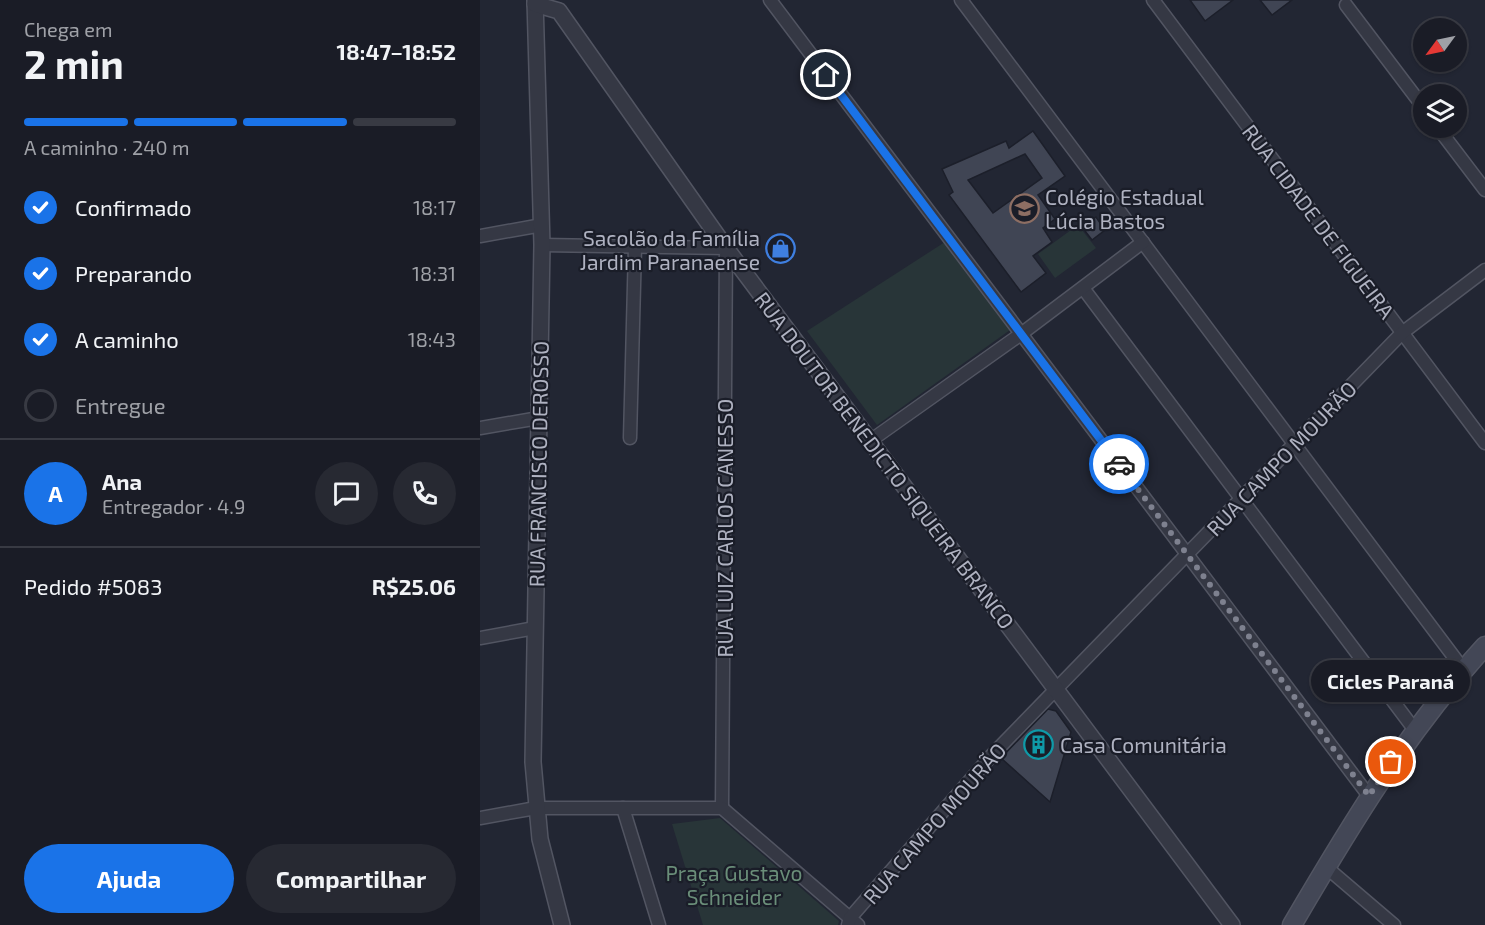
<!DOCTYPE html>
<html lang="pt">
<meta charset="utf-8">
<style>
:root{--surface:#1a1c26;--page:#272932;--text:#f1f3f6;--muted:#9fa1a7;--line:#383a43;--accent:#1a73e8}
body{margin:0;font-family:"Exo 2",sans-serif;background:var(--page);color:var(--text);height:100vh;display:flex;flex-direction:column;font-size:22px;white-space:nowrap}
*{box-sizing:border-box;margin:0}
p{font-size:20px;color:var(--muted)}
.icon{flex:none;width:33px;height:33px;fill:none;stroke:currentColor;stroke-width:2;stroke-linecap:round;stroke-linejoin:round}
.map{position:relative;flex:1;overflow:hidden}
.sheet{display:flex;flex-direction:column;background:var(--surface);width:480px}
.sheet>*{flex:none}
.needle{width:39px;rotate:237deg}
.fabs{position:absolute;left:933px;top:18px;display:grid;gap:12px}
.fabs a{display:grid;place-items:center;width:54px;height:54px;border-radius:50%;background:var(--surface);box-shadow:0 2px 4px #0004,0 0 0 2px var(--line);font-size:30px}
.pin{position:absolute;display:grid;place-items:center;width:51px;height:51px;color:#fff;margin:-26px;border:3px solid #fff;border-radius:50%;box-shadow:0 2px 6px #0007}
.courier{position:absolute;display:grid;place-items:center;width:60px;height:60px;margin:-30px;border:4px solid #1a73e8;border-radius:50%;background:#fff;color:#222;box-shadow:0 2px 8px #0007}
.bubble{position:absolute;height:42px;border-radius:21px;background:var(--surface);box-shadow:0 2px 4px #0004,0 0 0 2px var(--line);font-size:20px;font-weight:700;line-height:42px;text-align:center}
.head em{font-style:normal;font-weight:700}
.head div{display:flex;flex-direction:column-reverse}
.head{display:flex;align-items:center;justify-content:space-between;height:102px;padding:0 24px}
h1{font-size:39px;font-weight:700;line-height:45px}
.bar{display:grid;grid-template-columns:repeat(4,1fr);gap:9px 6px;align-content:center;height:72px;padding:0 24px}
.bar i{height:8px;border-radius:4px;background:var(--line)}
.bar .active{background:var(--accent)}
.bar p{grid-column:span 4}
.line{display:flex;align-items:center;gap:15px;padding:0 24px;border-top:2px solid var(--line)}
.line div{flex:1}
.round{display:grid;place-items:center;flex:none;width:63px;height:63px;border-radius:32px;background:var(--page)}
ol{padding:0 24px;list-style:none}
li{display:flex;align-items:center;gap:18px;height:66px}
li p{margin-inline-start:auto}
li .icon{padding:6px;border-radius:50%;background:var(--accent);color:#fff;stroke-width:4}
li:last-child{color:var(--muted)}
li i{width:33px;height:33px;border:3px solid var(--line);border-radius:50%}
.cta{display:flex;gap:12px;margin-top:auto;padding:12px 24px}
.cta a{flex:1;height:69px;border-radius:36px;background:var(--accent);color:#fff;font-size:24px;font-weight:700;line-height:69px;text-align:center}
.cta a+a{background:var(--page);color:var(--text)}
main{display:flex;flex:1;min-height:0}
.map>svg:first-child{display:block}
.green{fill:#283538}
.building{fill:#404554;stroke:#1c1f2a;stroke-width:1.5;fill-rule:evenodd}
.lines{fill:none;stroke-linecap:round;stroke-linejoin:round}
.minor-casing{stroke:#525562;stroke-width:15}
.tertiary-casing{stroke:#525562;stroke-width:18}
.secondary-casing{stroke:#525562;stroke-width:21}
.minor{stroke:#353844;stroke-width:12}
.tertiary{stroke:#353844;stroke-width:15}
.secondary{stroke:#434756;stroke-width:18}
.done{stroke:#7e818f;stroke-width:6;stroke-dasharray:0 10.8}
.route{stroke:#1a73e8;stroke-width:8}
.labels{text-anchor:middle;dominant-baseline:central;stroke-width:4.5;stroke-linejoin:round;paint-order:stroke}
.poi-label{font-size:21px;fill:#afb2c1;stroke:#1a1d28;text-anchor:start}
.street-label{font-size:21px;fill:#afb2c1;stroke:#1a1d28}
.park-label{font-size:21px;fill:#6a8e79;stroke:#1a1d28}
</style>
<main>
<section class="sheet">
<div class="head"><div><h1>2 min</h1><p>Chega em</p></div><em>18:47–18:52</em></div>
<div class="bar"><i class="active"></i><i class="active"></i><i class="active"></i><i></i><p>A caminho · 240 m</p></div>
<ol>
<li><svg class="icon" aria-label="check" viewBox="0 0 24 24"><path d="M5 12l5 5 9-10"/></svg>Confirmado<p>18:17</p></li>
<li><svg class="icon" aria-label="check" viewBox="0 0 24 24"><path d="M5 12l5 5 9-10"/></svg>Preparando<p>18:31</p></li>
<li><svg class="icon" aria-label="check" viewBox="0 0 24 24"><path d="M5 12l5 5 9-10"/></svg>A caminho<p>18:43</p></li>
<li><i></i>Entregue</li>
</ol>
<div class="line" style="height:108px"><b class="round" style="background:var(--accent);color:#fff">A</b><div><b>Ana</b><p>Entregador · 4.9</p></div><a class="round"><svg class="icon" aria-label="chat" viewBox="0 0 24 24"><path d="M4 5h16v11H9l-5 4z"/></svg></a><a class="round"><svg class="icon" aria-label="phone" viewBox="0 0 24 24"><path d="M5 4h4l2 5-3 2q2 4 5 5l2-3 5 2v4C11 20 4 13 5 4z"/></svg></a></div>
<div class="line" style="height:78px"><div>Pedido #5083</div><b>R$25.06</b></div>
<div class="cta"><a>Ajuda</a><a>Compartilhar</a></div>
</section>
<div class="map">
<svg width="1005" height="925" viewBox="0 0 1005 925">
<rect width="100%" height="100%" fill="#222633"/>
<g class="green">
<path d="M598,225L616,248L575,278L558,254Z"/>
<path d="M465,242L530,330L397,425L327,331Z"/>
<path d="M240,818L359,921L358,925H223L192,824Z"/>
</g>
<g class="building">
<path d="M710,0H753L725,21Z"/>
<path d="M780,0H812L792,15Z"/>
<path d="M553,131L585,176L558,195L575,219L563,228L572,242L553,256L566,273L541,292L469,195L473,192L462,169L526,141L529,148ZM545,154L562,178L513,213L488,180Z"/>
<path d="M616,217L625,230L612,240L602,227Z"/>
<path d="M568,709L576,711L591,732L570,802L521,758Z"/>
</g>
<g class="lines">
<defs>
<g id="minor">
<path d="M290,0L889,796"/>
<path d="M481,0L983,669"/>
<path d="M673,0L1005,443"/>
<path d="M866,5L944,108"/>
<path d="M958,128L1005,190"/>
<path d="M0,236L62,225"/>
<path d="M62,245L246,248L242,808"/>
<path d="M603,288L934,729"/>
<path d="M0,428L59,418"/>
<path d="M150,438L155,247"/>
<path d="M390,441L541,334L663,242"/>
<path d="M0,638L55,628"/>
<path d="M143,808L179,925"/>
<path d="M0,818L56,808H242L378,925"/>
<path d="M846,867L914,925"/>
<path d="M368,925L370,918L512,755L922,333L1005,270"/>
</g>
<g id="tertiary">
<path d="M55,0L62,245L53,762L60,839L82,925"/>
<path d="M55,4L79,11L246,248L752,925"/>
</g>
<path id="secondary" d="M812,925C870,826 927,731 1005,646"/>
</defs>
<use href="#minor" class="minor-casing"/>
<use href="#tertiary" class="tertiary-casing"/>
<use href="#secondary" class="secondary-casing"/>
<use href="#minor" class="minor"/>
<use href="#tertiary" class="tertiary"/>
<use href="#secondary" class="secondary"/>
</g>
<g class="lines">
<path class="done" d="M639,464L889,796L911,762"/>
<path class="route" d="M346,75L639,464"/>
</g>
<defs>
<symbol id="school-ring" viewBox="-11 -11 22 22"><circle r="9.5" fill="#1a1d28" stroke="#8d6e63" stroke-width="1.5"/><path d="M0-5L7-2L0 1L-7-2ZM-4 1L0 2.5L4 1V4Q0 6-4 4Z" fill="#8d6e63"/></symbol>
<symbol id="shop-ring" viewBox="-11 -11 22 22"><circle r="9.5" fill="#1a1d28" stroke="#3f7fe0" stroke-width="1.5"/><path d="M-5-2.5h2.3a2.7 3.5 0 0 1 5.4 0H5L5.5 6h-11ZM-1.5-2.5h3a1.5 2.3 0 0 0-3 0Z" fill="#3f7fe0"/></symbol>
<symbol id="building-ring" viewBox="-11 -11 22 22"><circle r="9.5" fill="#1a1d28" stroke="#0f9aa8" stroke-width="1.5"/><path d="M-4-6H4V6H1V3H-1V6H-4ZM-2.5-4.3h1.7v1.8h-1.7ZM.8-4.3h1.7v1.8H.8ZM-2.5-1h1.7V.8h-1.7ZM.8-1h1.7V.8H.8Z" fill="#0f9aa8"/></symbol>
</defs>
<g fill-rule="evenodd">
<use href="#school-ring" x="528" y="192" width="33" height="33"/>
<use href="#shop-ring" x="284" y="232" width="33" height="33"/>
<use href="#building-ring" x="542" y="728" width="33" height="33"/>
</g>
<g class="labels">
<g class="poi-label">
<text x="565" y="196">Colégio Estadual<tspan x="565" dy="24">Lúcia Bastos</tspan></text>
<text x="280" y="237" text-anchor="end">Sacolão da Família<tspan x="280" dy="24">Jardim Paranaense</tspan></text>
<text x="580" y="744">Casa Comunitária</text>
</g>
<g class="street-label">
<text transform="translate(839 221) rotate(53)">RUA CIDADE DE FIGUEIRA</text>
<text transform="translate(801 458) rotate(-46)">RUA CAMPO MOURÃO</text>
<text transform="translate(405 460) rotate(53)">RUA DOUTOR BENEDICTO SIQUEIRA BRANCO</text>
<text transform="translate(58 464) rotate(-89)">RUA FRANCISCO DEROSSO</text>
<text transform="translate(244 528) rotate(-90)">RUA LUIZ CARLOS CANESSO</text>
<text transform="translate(454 823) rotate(-49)">RUA CAMPO MOURÃO</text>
</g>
<g class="park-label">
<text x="254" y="872">Praça Gustavo<tspan x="254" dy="24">Schneider</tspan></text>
</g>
</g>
</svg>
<div class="fabs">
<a><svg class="needle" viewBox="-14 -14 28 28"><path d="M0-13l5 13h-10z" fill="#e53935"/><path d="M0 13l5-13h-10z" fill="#9fa1a7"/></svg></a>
<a><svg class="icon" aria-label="layers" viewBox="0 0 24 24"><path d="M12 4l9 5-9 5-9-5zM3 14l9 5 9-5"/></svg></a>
</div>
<div class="pin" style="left:911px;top:762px;background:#ea580c"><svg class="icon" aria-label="bag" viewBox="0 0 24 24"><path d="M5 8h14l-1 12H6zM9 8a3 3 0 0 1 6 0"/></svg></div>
<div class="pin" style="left:346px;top:75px;background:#1f2937"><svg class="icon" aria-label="home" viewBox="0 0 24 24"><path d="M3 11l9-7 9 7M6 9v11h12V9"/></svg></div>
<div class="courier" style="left:639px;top:464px"><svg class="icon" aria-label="car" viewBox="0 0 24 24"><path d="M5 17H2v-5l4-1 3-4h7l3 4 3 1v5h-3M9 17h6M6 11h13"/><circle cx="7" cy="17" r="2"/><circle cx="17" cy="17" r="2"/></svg></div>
<div class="bubble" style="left:831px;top:660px;width:159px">Cicles Paraná</div>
</div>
</main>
